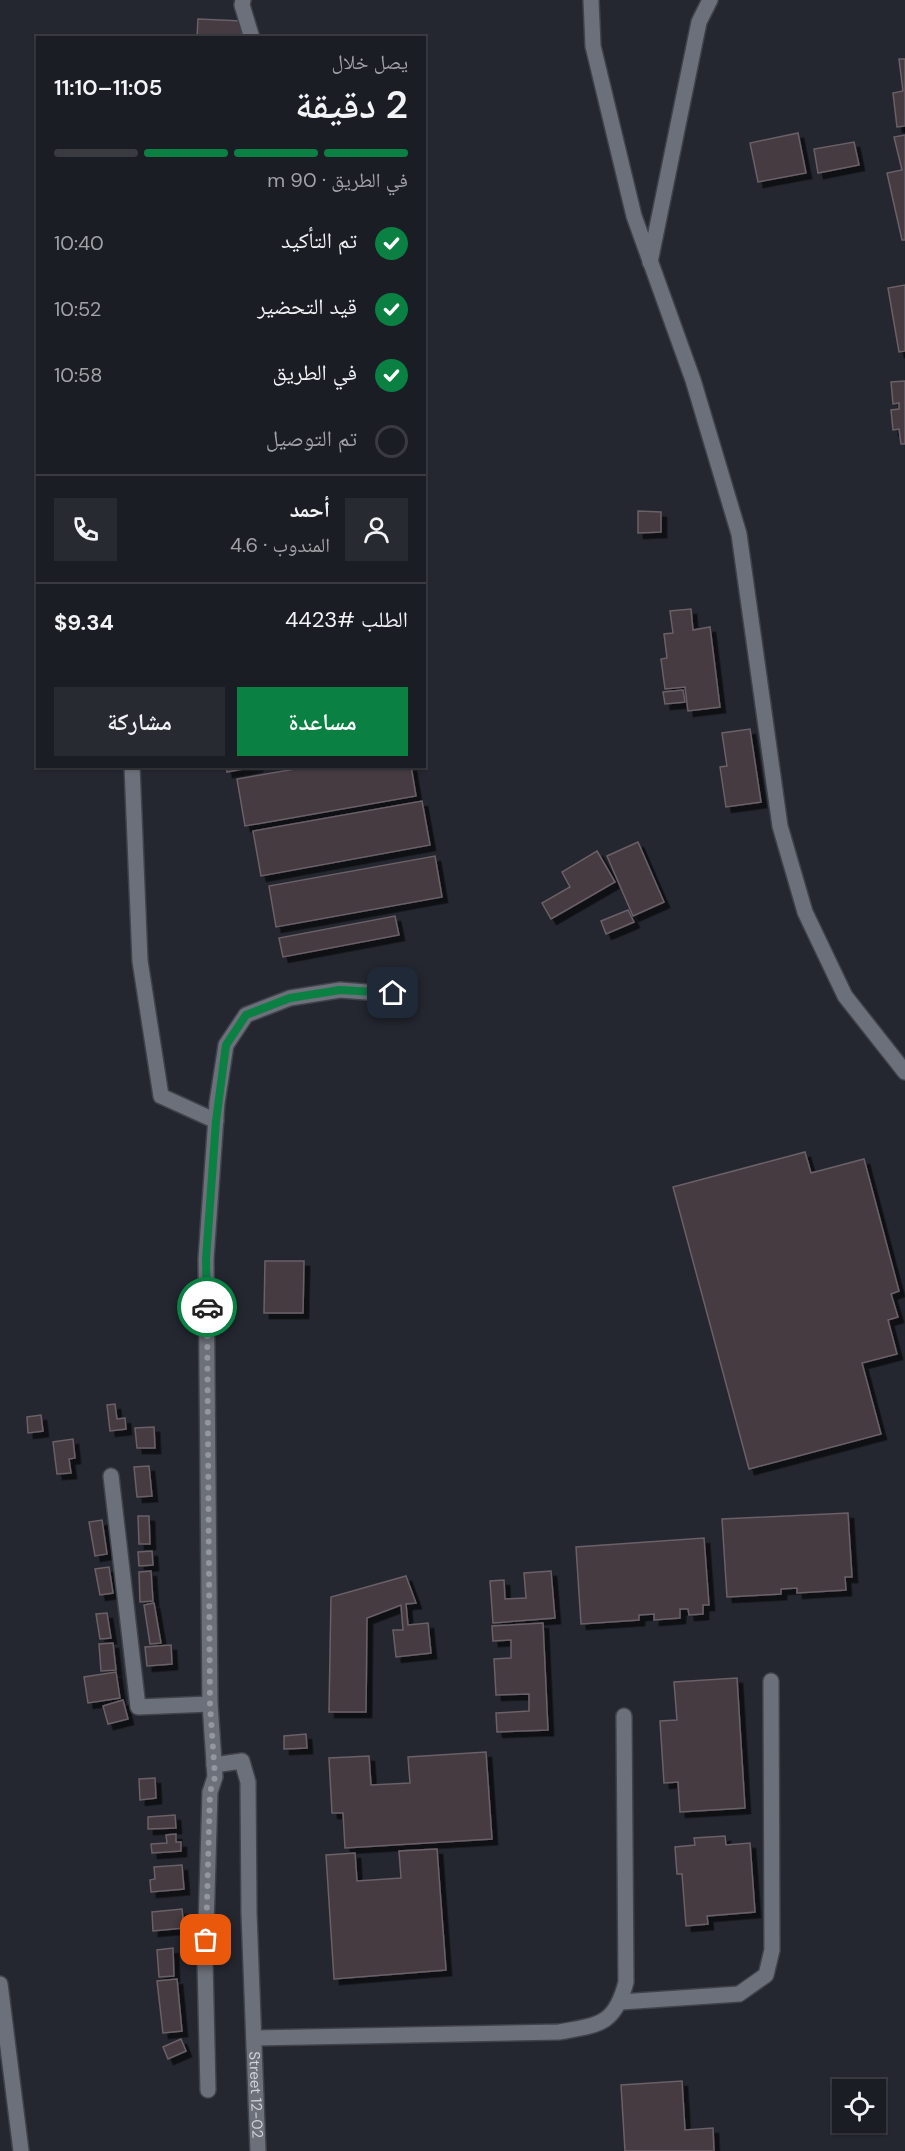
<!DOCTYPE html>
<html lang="ar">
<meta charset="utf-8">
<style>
:root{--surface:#1b1d24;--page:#282a31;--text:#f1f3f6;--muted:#a0a2a6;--line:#393b41;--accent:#0b8043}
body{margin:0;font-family:"DM Sans","Noto Naskh Arabic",sans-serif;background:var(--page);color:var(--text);direction:rtl;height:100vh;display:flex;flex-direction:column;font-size:22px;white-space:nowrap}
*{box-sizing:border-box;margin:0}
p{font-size:20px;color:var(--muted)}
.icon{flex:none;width:33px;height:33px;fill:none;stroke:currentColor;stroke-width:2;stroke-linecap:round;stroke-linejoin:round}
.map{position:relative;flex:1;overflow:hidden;direction:ltr}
.panel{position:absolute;left:36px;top:36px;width:390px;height:732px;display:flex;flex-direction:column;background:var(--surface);border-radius:0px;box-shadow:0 2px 4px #0004,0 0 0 2px var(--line);direction:rtl}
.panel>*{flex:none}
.buttons{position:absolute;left:832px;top:2079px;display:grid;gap:12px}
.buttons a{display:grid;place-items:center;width:54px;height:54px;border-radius:0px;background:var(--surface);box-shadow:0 2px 4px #0004,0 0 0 2px var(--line);font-size:30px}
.pin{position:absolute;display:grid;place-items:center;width:51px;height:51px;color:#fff;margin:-26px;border-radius:12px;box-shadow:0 3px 9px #0006}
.courier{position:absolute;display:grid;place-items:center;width:60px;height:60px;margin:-30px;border:4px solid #0b8043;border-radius:50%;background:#fff;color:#222;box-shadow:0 2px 8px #0007}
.head em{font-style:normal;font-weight:600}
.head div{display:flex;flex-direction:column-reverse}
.head{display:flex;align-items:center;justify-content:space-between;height:102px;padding:0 18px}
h1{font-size:39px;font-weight:600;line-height:45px}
.bar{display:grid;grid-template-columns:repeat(4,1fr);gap:9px 6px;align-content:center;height:72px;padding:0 18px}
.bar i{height:8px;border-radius:4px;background:var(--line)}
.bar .selected{background:var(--accent)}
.bar p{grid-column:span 4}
.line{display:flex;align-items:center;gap:15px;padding:0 18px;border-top:2px solid var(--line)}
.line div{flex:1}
.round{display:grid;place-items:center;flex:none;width:63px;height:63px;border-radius:0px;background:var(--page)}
ol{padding:0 18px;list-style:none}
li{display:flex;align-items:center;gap:18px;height:66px}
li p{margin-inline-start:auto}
li .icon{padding:6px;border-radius:50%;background:var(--accent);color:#fff;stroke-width:4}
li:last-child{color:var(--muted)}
li i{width:33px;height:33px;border:3px solid var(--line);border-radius:50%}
.action{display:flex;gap:12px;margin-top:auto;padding:12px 18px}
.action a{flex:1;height:69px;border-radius:0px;background:var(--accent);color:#fff;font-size:24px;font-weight:600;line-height:69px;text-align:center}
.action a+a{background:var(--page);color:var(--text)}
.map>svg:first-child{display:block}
.building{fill:#443a41;stroke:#6b6067;stroke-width:1.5;filter:url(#shadow)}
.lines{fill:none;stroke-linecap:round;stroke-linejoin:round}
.minor-casing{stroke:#40424a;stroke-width:18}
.minor{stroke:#6c707a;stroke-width:15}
.done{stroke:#94969d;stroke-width:6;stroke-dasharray:0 10.8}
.route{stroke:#0b8043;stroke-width:8}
.labels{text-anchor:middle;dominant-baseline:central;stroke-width:6;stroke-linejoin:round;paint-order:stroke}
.street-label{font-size:15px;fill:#d0d2d8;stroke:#1b1d26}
</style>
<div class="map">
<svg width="905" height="2151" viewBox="0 0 905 2151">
<defs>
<filter id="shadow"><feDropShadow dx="5.5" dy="5.5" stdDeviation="0" flood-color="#0009"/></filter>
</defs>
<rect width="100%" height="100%" fill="#242730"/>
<g class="building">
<path d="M198,19L242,21V38H197Z"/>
<path d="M899,59H905V126L897,127L893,93L903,91Z"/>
<path d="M798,133L806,173L758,182L750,143Z"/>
<path d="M905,135V240H902L887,173L902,170L894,137Z"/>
<path d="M854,142L859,165L818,173L814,149Z"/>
<path d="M905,285V351L899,352L888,288Z"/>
<path d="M905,381V444H901L899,429L893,430L891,410L899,409V403L893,404L891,382Z"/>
<path d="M638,511L661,512V532L638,533Z"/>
<path d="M691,609L693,630L710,627L720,707L688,711L685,687L665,689L661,659L667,658L664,634L673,633L670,611Z"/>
<path d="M683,690L685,702L665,704L663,692Z"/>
<path d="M750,729L761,802L726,807L720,767L727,766L722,733Z"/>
<path d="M226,766H258L227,772Z"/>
<path d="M313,766H411L416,796L245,826L237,779Z"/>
<path d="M422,801L430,845L261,876L253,831Z"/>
<path d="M638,842L664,902L633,916L607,856Z"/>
<path d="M597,851L615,882L551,919L542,903L570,887L562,872Z"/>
<path d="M435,856L442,897L276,927L269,886Z"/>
<path d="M628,910L634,922L606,934L601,921Z"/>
<path d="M395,916L399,935L283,957L279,938Z"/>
<path d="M805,1152L811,1173L864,1159L899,1291L891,1294L898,1317L888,1320L897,1354L862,1363L881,1434L749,1469L673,1187Z"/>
<path d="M265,1261H304L303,1313H264Z"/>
<path d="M115,1404L117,1419L125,1418L126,1429L110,1431L107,1405Z"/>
<path d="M41,1415L43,1431L28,1433L27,1417Z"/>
<path d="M154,1427L155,1448H137L135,1428Z"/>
<path d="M73,1439L75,1458L69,1459L71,1473L57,1474L53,1442Z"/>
<path d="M149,1466L152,1496L137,1497L134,1467Z"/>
<path d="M848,1513L852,1577H845L846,1590L797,1593V1588L781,1589V1594L727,1597L722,1519Z"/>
<path d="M138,1516H149L150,1544H139Z"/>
<path d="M102,1520L107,1554L95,1556L89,1522Z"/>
<path d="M704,1538L709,1605H703V1614L689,1615L688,1609H680V1618L654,1620V1614L639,1615V1620L581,1624L576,1547Z"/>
<path d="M152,1551L153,1565L139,1566L138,1552Z"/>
<path d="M109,1567L113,1593L100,1595L95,1569Z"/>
<path d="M151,1571L153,1601L140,1602L139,1572Z"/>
<path d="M551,1571L555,1618L493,1623L490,1581L504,1580L505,1599L526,1598L524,1573Z"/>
<path d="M406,1576L416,1603L406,1604L408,1625L428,1623L431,1653L396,1657L393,1630H403L401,1605L367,1618L366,1712H329L331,1597Z"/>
<path d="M154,1603L161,1643L150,1644L144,1605Z"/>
<path d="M107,1613L111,1638L100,1639L96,1614Z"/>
<path d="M543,1623L548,1730L497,1732L496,1713L529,1711V1694L496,1695L494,1659L511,1658V1640L493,1641L492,1626Z"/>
<path d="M113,1643L116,1670L101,1671L99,1644Z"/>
<path d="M171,1645L172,1664L147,1666L145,1647Z"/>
<path d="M116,1672L120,1698L88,1703L84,1677Z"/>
<path d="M737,1678L745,1808L680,1812L678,1782L664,1783L660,1721L677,1720L674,1682Z"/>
<path d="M123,1700L128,1719L108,1724L103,1706Z"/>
<path d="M306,1734L307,1748L284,1749V1736Z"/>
<path d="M486,1752L492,1839L345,1848L343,1813H332L329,1758L369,1756L371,1785L410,1783L408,1757Z"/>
<path d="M155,1778L156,1798L140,1800L139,1779Z"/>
<path d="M175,1815L176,1828L148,1829V1817Z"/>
<path d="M176,1834V1842H181V1851L152,1853L151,1844L167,1843L166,1835Z"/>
<path d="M725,1836L726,1845L750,1843L755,1912L707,1916L708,1924L686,1926L682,1874H677L675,1847L695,1845L694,1838Z"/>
<path d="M437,1849L446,1970L334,1979L326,1855L355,1853L357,1881L401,1878L399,1851Z"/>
<path d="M182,1865L184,1889L151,1892L150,1880L155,1879L154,1867Z"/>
<path d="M182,1909L184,1928L153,1931L152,1912Z"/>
<path d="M173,1948L174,1976L159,1977L157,1950Z"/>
<path d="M177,1979L182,2031L163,2033L157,1981Z"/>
<path d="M181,2039L186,2051L168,2059L163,2047Z"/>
<path d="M682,2081L685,2130L713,2128L714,2151H625L621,2085Z"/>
</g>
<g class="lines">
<defs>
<g id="minor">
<path d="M243,0L242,5L252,38"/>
<path d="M591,0L593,46L634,216L693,380L739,534L780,826L805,912L845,996L905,1072"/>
<path d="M650,262L699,22L710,0"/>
<path d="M132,766L140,961L161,1096L216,1121"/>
<path d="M111,1476L138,1707L210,1704"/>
<path id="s1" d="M214,1765L242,1761L248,1782L249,1913L258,2151"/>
<path d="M0,1984L21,2151"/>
<path d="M621,2002L739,1994L766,1975L772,1950L771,1681"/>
<path d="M254,2038L559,2032C599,2025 615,2025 626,1982L624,1716"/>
<path d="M208,2090L205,1961L210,1792L215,1777L210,1704L206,1259L217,1103L226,1045L246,1015L290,998L340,990L393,994"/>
</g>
</defs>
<use href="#minor" class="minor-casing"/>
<use href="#minor" class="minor"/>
</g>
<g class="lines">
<path class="done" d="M206,1940L210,1792L215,1777L210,1704L207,1307"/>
<path class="route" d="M207,1307L206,1259L216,1121L226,1045L246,1015L290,998L340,990L393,993"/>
</g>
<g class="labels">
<g class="street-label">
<text stroke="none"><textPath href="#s1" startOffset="363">Street 12-02</textPath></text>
</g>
</g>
</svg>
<div class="buttons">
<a><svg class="icon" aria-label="locate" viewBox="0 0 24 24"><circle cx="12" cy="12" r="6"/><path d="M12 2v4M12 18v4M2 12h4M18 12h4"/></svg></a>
</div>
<div class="pin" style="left:206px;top:1940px;background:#ea580c"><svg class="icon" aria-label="bag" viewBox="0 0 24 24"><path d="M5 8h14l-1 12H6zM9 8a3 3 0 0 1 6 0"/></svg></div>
<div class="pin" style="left:393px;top:993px;background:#1f2937"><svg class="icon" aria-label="home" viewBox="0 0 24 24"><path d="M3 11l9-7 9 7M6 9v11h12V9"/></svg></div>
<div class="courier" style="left:207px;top:1307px"><svg class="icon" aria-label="car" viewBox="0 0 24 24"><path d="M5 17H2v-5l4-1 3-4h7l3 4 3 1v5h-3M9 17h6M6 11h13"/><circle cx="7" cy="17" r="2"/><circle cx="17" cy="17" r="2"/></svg></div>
<section class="panel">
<div class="head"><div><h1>2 دقيقة</h1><p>يصل خلال</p></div><em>11:05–11:10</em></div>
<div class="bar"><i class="selected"></i><i class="selected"></i><i class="selected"></i><i></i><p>في الطريق · 90 m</p></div>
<ol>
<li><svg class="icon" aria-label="check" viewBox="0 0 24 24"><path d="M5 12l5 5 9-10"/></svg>تم التأكيد<p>10:40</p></li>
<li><svg class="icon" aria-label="check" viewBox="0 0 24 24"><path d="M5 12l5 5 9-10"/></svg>قيد التحضير<p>10:52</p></li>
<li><svg class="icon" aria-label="check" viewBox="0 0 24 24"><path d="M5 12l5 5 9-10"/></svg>في الطريق<p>10:58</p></li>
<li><i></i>تم التوصيل</li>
</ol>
<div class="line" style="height:108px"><a class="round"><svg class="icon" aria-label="person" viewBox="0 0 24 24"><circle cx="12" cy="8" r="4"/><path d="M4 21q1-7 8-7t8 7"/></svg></a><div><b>أحمد</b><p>المندوب · 4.6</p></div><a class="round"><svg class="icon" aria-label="phone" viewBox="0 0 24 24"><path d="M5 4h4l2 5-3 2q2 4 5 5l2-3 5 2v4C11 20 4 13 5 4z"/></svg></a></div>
<div class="line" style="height:78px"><div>الطلب #4423</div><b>$9.34</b></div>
<div class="action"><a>مساعدة</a><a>مشاركة</a></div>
</section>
</div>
